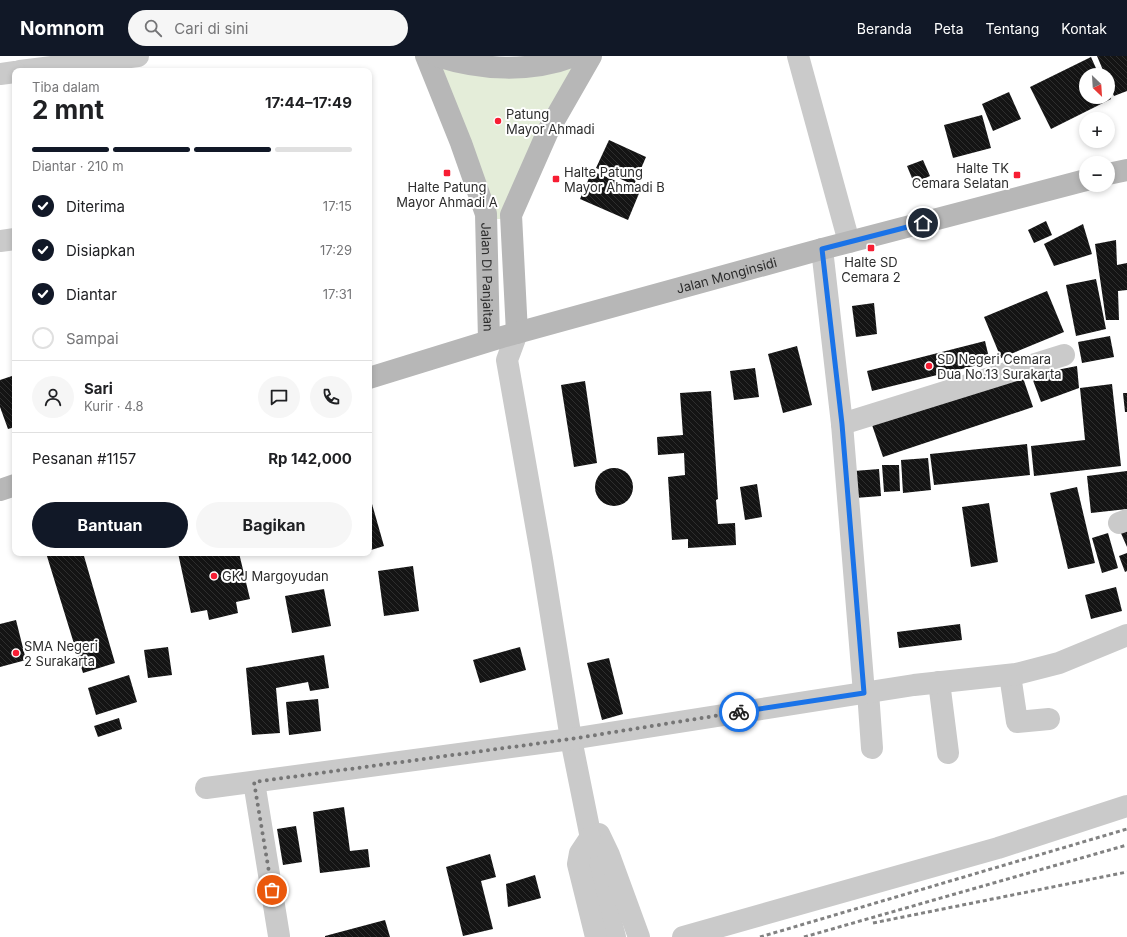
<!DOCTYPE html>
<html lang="id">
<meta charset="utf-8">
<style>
:root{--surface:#fff;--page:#f6f6f6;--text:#202124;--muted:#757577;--line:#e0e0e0;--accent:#111827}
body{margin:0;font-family:Inter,sans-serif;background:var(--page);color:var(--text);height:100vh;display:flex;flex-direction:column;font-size:15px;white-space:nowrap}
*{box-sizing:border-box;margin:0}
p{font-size:13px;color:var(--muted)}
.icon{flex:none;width:22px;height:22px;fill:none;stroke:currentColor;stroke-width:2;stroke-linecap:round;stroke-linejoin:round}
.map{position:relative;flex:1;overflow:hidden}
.sheet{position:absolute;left:12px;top:12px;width:360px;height:488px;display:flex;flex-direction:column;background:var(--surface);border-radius:8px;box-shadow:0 2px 6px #0003}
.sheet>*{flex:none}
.needle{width:26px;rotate:155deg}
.tools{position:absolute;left:1079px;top:12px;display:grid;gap:8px}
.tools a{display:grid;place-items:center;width:36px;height:36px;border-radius:50%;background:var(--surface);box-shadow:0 2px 6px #0003;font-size:20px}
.pin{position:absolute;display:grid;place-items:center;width:34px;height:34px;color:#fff;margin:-17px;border:2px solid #fff;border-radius:50%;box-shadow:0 1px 4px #0007}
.courier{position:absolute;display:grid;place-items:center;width:40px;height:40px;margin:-20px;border:3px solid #1a73e8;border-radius:50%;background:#fff;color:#222;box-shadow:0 1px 5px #0007}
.headline em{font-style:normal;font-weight:700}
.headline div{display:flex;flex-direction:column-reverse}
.headline{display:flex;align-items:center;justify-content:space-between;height:68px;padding:0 20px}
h1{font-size:26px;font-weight:700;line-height:30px}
.bar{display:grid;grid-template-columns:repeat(4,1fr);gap:6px 4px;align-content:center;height:48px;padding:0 20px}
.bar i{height:5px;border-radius:3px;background:var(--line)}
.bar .current{background:var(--accent)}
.bar p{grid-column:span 4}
.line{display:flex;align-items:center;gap:10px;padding:0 20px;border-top:1px solid var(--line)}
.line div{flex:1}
.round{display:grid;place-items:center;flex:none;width:42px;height:42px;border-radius:21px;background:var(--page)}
ol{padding:0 20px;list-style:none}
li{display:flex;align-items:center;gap:12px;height:44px}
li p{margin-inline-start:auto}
li .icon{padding:4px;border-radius:50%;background:var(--accent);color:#fff;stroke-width:4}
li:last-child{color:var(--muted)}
li i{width:22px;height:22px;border:2px solid var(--line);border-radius:50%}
.button{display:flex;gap:8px;margin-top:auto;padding:8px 20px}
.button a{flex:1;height:46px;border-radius:24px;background:var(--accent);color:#fff;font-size:16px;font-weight:700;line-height:46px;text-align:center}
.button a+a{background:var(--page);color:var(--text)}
header{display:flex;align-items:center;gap:24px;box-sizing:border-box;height:56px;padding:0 20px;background:var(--accent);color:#fff}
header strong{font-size:19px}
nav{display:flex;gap:22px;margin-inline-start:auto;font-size:14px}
.search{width:280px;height:36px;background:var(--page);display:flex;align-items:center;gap:10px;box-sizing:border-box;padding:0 14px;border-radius:22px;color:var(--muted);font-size:15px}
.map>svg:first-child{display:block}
.green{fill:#e4edd9}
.building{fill:url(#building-back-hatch)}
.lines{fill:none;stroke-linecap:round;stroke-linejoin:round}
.minor{stroke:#cacaca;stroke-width:22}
.secondary{stroke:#b7b7b7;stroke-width:22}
.rail{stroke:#828282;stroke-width:3;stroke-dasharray:4 3;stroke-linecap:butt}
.done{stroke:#767676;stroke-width:4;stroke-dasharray:0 7.2}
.route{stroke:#1a73e8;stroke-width:5}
.poi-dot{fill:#f71d33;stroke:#fff;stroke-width:1.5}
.labels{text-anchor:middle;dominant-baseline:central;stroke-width:4;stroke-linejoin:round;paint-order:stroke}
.poi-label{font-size:13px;fill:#2d2d2d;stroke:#fff;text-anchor:start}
.street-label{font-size:13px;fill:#2d2d2d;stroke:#fff}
</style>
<header>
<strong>Nomnom</strong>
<div class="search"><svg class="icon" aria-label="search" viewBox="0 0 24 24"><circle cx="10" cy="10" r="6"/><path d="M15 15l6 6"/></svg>Cari di sini</div>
<nav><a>Beranda</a><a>Peta</a><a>Tentang</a><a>Kontak</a></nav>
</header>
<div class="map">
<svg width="1127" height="881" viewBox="0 0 1127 881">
<defs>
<pattern id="building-back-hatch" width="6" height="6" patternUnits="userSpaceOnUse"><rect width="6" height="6" fill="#141414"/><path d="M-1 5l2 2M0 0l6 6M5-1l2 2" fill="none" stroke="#2e2e2e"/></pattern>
</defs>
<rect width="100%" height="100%" fill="#fff"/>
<path class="green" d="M583,0L501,163H494L432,4Z"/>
<g class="building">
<path d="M1097,0H1127V35L1114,40L1108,27V19H1105Z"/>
<path d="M1091,1L1099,19H1086V41H1108V37L1111,43L1051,73L1030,31Z"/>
<path d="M1009,36L1021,63L993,75L982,48Z"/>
<path d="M982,59L991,92L953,102L944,69Z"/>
<path d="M609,84L646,101L634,129L596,112Z"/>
<path d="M923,104L930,120L914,127L907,110Z"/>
<path d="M592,115L640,135L628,164L580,143Z"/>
<path d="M1046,165L1052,179L1034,187L1028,174Z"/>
<path d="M1083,168L1092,198L1054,210L1044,188Z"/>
<path d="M1116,184L1117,209L1127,207V234L1118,235L1119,264H1106L1095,188Z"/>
<path d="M1096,223L1106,273L1076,280L1066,229Z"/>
<path d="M1047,235L1064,276L1001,302L984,261Z"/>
<path d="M874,247L877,278L856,281L852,250Z"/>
<path d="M1110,280L1114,301L1082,307L1078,286Z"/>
<path d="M985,285L990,306L872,335L867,315Z"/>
<path d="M797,290L812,349L783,357L768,298Z"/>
<path d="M1077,310L1079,332L1041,346L1031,319Z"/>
<path d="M755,312L759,341L734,344L730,315Z"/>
<path d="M1021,316L1033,351L883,401L871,366Z"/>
<path d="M15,319V371L8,373L0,351V324Z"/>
<path d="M585,325L597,407L574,411L561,329Z"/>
<path d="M1112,328L1121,410L1034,420L1031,390L1085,384L1080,332Z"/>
<path d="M711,335L718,443L716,444L718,468L735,467L736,489L688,492V483L672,484L668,421L685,419L684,397L658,399L657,381L683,379L680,337Z"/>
<path d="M1123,337H1127V356H1125Z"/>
<path d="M1027,388L1030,419L934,429L930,398Z"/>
<path d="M928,402L931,434L903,437L901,404Z"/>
<path d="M882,409H899L900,435L884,436Z"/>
<circle cx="614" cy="431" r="19"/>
<path d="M879,413L881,440L855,442L854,415Z"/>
<path d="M1127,415V453L1091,457L1087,420Z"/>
<path d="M757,428L762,461L745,464L740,431Z"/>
<path d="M1077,431L1095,507L1068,513L1050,437Z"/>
<path d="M989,447L998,506L971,511L962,451Z"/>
<path d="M372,448L384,490L371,494L369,487V449Z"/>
<path d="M1127,473V491L1120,475Z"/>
<path d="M1108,477L1118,512L1102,517L1092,482Z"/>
<path d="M46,497H99L84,500L115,607L83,617Z"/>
<path d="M178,497H239L250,543L236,546L238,557L209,564L207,554L191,557Z"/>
<path d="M1127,497V515L1125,516L1119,500Z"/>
<path d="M413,510L419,555L384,560L378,515Z"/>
<path d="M1116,531L1122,555L1091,563L1085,539Z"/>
<path d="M324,533L331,570L292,577L285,540Z"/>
<path d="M16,564L26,604L0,611V568Z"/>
<path d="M960,568L962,584L899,592L897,576Z"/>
<path d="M168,591L172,619L148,622L144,594Z"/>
<path d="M520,591L526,614L480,627L473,604Z"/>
<path d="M324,599L329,632L310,635L308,626L276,632L280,677L252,679L246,612Z"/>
<path d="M609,602L623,658L602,664L587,607Z"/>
<path d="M129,619L137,646L96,659L88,632Z"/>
<path d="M318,643L321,675L289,679L286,646Z"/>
<path d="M119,662L122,673L98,681L94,670Z"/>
<path d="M344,751L350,795L368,793L370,811L320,817L313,756Z"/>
<path d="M296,770L302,806L283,809L277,773Z"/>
<path d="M490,798L496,821L481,825L493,873L463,880L446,811Z"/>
<path d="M535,819L541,842L508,851L506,828Z"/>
<path d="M385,864L390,881H325V880Z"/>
</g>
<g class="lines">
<g class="minor">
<path d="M798,0L849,186"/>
<path d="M20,15L138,0"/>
<path d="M0,18L15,16"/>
<path d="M0,185L15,183"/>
<path d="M822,193L842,368L864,637"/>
<path d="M517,277L507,304L542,503L571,683L598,817L615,881"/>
<path d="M842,368L1064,299"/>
<path d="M1119,467L1127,464"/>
<path d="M1010,619L1017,666L1049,663"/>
<path d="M939,626L948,697"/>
<path d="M868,636L872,692"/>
<path d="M254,726L279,880"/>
<path d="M206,732L571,683L914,629L1016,618L1059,607L1127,579"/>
<path d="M599,778L609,799L639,881"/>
<path d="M590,782L580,797L578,808L596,881"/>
<path d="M683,881L998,792L1127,750"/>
</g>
<g class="secondary">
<path id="s1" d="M426,0L461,87L486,158L489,284"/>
<path d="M437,0C481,14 530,17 574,0"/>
<path d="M1108,118L1127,114"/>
<path d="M517,277L511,159L548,75L591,0"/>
<path id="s2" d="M369,322L502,281L822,193L1086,124"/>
<path d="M0,434L15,429"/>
</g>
<g class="rail">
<path d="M873,867L1127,816"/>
<path d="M760,881L1127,773"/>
<path d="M804,881L1127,789"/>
</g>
</g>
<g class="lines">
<path class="done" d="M272,834L254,726L571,683L739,656"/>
<path class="route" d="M739,656L864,637L842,368L822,193L923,167"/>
</g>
<g class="poi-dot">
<circle cx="498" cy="65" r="4"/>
<rect x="443" y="113" width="8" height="8" rx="2"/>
<rect x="1013" y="115" width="8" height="8" rx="2"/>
<rect x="552" y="119" width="8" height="8" rx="2"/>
<rect x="867" y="188" width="8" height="8" rx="2"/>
<circle cx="929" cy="310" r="4"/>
<circle cx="214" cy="520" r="4"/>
<circle cx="16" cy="597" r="4"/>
</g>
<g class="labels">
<g class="poi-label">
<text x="506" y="58">Patung<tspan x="506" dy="15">Mayor Ahmadi</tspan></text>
<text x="1009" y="112" text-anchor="end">Halte TK<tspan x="1009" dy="15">Cemara Selatan</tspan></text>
<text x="564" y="116">Halte Patung<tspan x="564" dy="15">Mayor Ahmadi B</tspan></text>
<text x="447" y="131" text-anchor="middle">Halte Patung<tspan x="447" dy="15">Mayor Ahmadi A</tspan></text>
<text x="871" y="206" text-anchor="middle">Halte SD<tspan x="871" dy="15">Cemara 2</tspan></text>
<text x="937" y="303">SD Negeri Cemara<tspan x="937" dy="15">Dua No.13 Surakarta</tspan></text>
<text x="222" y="520">GKJ Margoyudan</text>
<text x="24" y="590">SMA Negeri<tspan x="24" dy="15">2 Surakarta</tspan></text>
</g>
<g class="street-label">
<text stroke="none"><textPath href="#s2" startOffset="372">Jalan Monginsidi</textPath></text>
<text stroke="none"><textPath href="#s1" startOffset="232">Jalan DI Panjaitan</textPath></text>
</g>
</g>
</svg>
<div class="tools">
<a><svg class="needle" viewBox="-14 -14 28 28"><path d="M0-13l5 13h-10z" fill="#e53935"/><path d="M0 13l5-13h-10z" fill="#757577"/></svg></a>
<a>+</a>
<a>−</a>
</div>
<div class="pin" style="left:272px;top:834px;background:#ea580c"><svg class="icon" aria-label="bag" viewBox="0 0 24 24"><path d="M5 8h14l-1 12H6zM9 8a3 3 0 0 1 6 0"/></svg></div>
<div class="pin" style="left:923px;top:167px;background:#1f2937"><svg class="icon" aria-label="home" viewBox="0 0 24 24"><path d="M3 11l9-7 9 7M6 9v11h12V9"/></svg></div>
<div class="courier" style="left:739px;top:656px"><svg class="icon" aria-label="bike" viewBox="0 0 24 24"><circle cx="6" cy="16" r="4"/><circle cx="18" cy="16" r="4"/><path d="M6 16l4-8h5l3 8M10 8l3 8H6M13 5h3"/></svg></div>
<section class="sheet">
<div class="headline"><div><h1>2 mnt</h1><p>Tiba dalam</p></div><em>17:44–17:49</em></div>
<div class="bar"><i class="current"></i><i class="current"></i><i class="current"></i><i></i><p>Diantar · 210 m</p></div>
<ol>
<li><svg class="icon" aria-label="check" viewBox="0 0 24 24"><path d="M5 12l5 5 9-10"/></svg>Diterima<p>17:15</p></li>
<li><svg class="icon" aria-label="check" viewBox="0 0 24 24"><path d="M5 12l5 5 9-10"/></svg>Disiapkan<p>17:29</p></li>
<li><svg class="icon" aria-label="check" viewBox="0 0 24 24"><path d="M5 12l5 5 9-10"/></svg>Diantar<p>17:31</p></li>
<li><i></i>Sampai</li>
</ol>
<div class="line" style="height:72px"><a class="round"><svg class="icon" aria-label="person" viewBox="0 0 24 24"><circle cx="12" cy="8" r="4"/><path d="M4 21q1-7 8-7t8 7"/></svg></a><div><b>Sari</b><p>Kurir · 4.8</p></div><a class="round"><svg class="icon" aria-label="chat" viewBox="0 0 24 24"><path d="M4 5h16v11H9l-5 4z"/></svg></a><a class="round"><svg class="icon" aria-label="phone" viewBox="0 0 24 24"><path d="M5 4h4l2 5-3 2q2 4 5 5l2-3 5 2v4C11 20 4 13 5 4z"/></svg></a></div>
<div class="line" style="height:52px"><div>Pesanan #1157</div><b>Rp 142,000</b></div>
<div class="button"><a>Bantuan</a><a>Bagikan</a></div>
</section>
</div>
